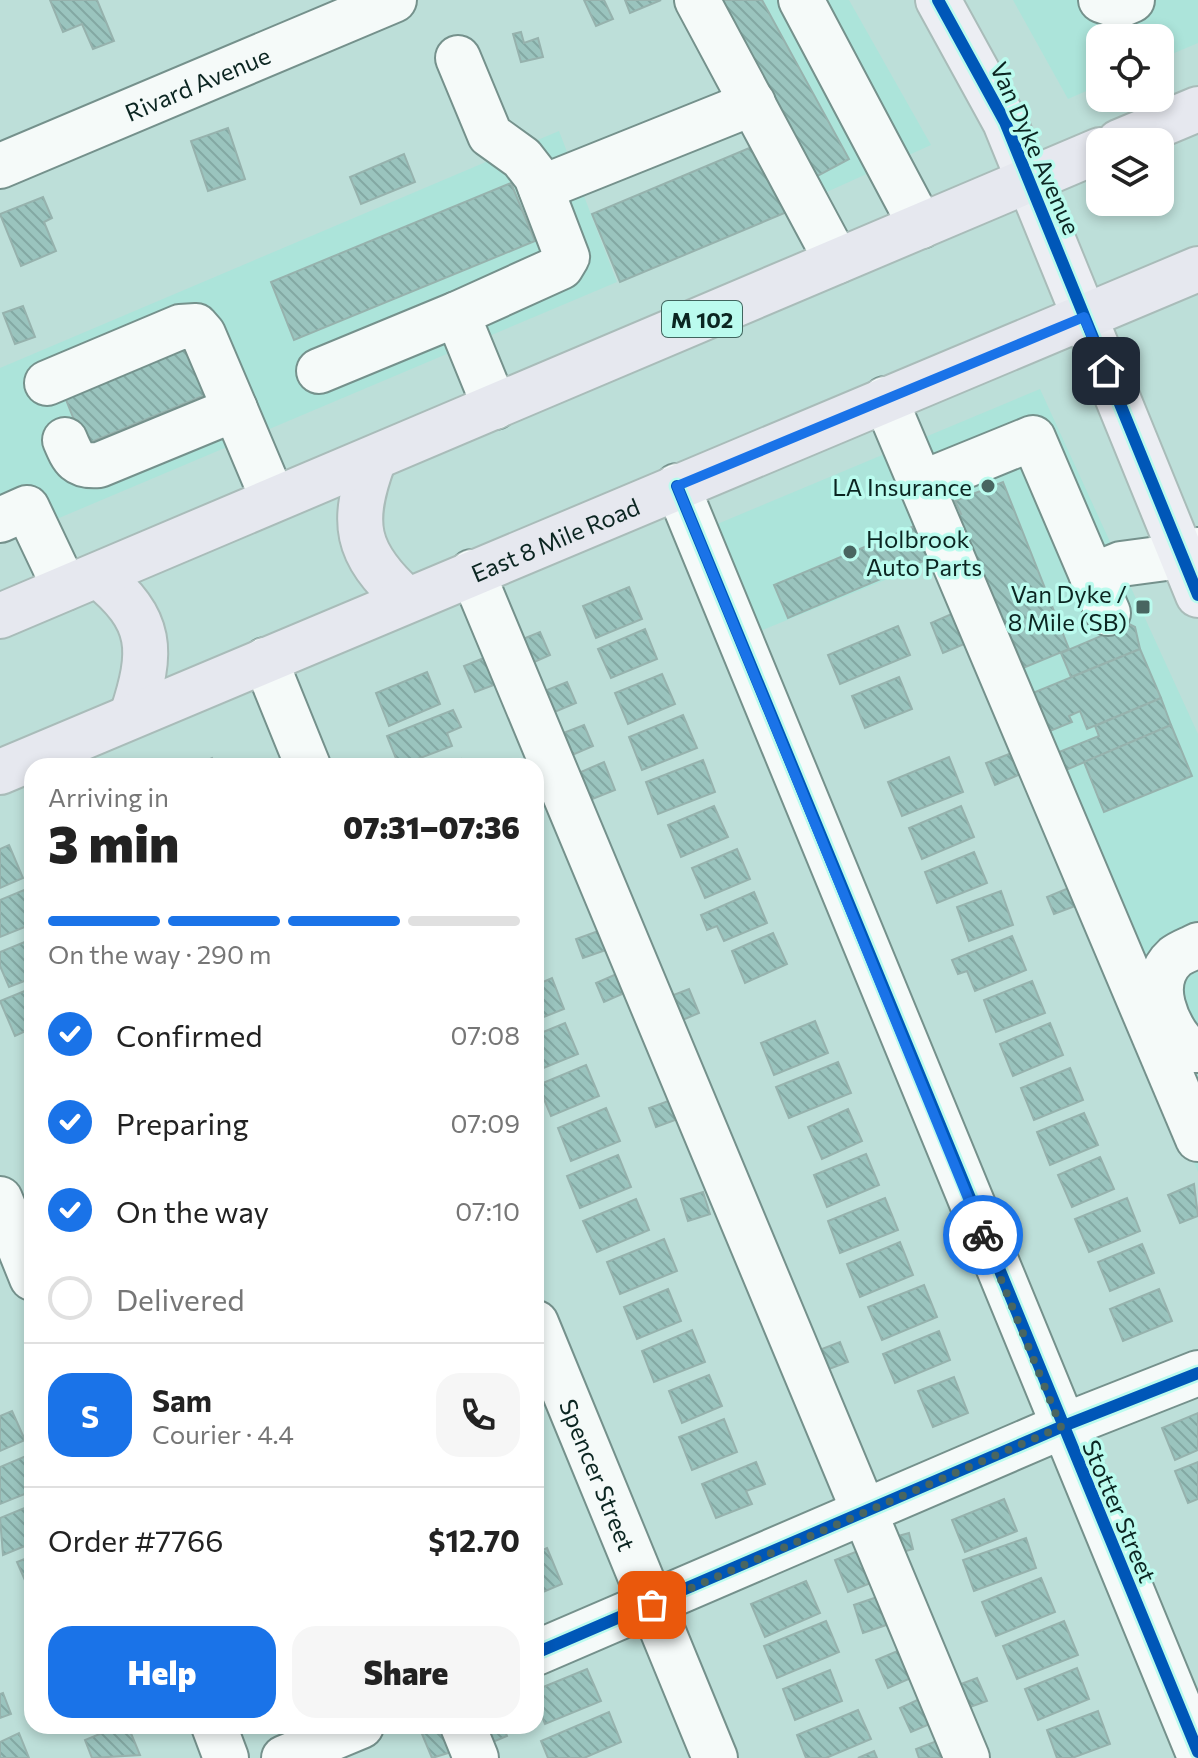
<!DOCTYPE html>
<meta charset="utf-8">
<style>
:root{--surface:#fff;--page:#f6f6f6;--text:#222;--muted:#767676;--line:#e0e0e0;--accent:#1a73e8}
body{margin:0;font-family:Commissioner,sans-serif;background:var(--page);color:var(--text);height:100vh;display:flex;flex-direction:column;font-size:30px;white-space:nowrap}
*{box-sizing:border-box;margin:0}
p{font-size:26px;color:var(--muted)}
.icon{flex:none;width:44px;height:44px;fill:none;stroke:currentColor;stroke-width:2;stroke-linecap:round;stroke-linejoin:round}
.map{position:relative;flex:1;overflow:hidden}
.sheet{position:absolute;left:24px;top:758px;width:520px;height:976px;display:flex;flex-direction:column;background:var(--surface);border-radius:24px;box-shadow:0 4px 12px #0003}
.sheet>*{flex:none}
.buttons{position:absolute;left:1086px;top:24px;display:grid;gap:16px}
.buttons a{display:grid;place-items:center;width:88px;height:88px;border-radius:16px;background:var(--surface);box-shadow:0 4px 12px #0003;font-size:40px}
.pin{position:absolute;display:grid;place-items:center;width:68px;height:68px;color:#fff;margin:-34px;border-radius:16px;box-shadow:0 4px 12px #0006}
.courier{position:absolute;display:grid;place-items:center;width:80px;height:80px;margin:-40px;border:6px solid #1a73e8;border-radius:50%;background:#fff;color:#222;box-shadow:0 2px 10px #0007}
.summary em{font-style:normal;font-weight:800}
.summary div{display:flex;flex-direction:column-reverse}
.summary{display:flex;align-items:center;justify-content:space-between;height:136px;padding:0 24px}
h1{font-size:52px;font-weight:800;line-height:60px}
.bar{display:grid;grid-template-columns:repeat(4,1fr);gap:12px 8px;align-content:center;height:96px;padding:0 24px}
.bar i{height:10px;border-radius:6px;background:var(--line)}
.bar .current{background:var(--accent)}
.bar p{grid-column:span 4}
.line{display:flex;align-items:center;gap:20px;padding:0 24px;border-top:2px solid var(--line)}
.line div{flex:1}
.round{display:grid;place-items:center;flex:none;width:84px;height:84px;border-radius:24px;background:var(--page)}
ol{padding:0 24px;list-style:none}
li{display:flex;align-items:center;gap:24px;height:88px}
li p{margin-inline-start:auto}
li .icon{padding:8px;border-radius:50%;background:var(--accent);color:#fff;stroke-width:4}
li:last-child{color:var(--muted)}
li i{width:44px;height:44px;border:4px solid var(--line);border-radius:50%}
.primary-button{display:flex;gap:16px;margin-top:auto;padding:16px 24px}
.primary-button a{flex:1;height:92px;border-radius:24px;background:var(--accent);color:#fff;font-size:32px;font-weight:800;line-height:92px;text-align:center}
.primary-button a+a{background:var(--page);color:var(--text)}
.map>svg:first-child{display:block}
.built{fill:#ace4da}
.building{fill:url(#building-back-hatch);stroke:#96b2ad;stroke-width:2}
.lines{fill:none;stroke-linecap:round;stroke-linejoin:round}
.minor-casing{stroke:#75918c;stroke-width:48}
.major-casing{stroke:#a9bcb9;stroke-width:48}
.highway-casing{stroke:#a9bcb9;stroke-width:48}
.minor{stroke:#f5faf9;stroke-width:44}
.major{stroke:#eceef3;stroke-width:44}
.highway{stroke:#e6e8ef;stroke-width:44}
.cycleway-casing{stroke:#bbfbee;stroke-width:17}
.cycleway{stroke:#0057b8;stroke-width:12}
.done{stroke:#496661;stroke-width:8;stroke-dasharray:0 14.4}
.route{stroke:#1a73e8;stroke-width:10}
.poi-dot{fill:#496661;stroke:#bbfbee;stroke-width:3}
.labels{text-anchor:middle;dominant-baseline:central;stroke-width:7;stroke-linejoin:round;paint-order:stroke}
.shield{fill:#bbfbee;stroke:#40655e;stroke-width:2}
.shield-label{font-size:22px;font-weight:bold;fill:#0b2521}
.street-label{font-size:24px;fill:#0b2521;stroke:#bbfbee}
.poi-label{font-size:24px;fill:#0b2521;stroke:#bbfbee;text-anchor:end}
</style>
<div class="map">
<svg width="1198" height="1758" viewBox="0 0 1198 1758">
<defs>
<pattern id="building-back-hatch" width="6" height="6" patternUnits="userSpaceOnUse" patternTransform="scale(2)"><rect width="6" height="6" fill="#9ac4be"/><path d="M-1 5l2 2M0 0l6 6M5-1l2 2" fill="none" stroke="#83a8a3"/></pattern>
</defs>
<rect width="100%" height="100%" fill="#bddfd9"/>
<g class="built">
<path d="M710,0H849L931,145L820,195Z"/>
<path d="M1013,0H1198V43L1160,59V38H1100V85L1068,99Z"/>
<path d="M559,131L617,282L0,543V368Z"/>
<path d="M1040,389L1198,734V1172L944,556L726,645L679,540Z"/>
</g>
<g class="building">
<path d="M50,0H97L114,41L93,49L82,24L63,32Z"/>
<path d="M584,0H604L613,19L596,26Z"/>
<path d="M625,0H661L630,13Z"/>
<path d="M712,0H762L849,159L810,180Z"/>
<path d="M521,32L524,43L538,38L543,57L521,62L513,34Z"/>
<path d="M228,128L245,179L208,191L191,141Z"/>
<path d="M766,141L794,209L620,282L592,214Z"/>
<path d="M404,154L415,182L361,204L350,177Z"/>
<path d="M511,183L535,241L294,340L271,282Z"/>
<path d="M43,197L52,218L44,222L56,251L21,266L0,214Z"/>
<path d="M23,306L35,337L15,344L3,313Z"/>
<path d="M189,341L210,393L84,445L63,392Z"/>
<path d="M1003,482L1069,649L1011,673L948,519L961,514L955,501Z"/>
<path d="M919,524L933,557L788,618L774,585Z"/>
<path d="M629,587L642,619L596,638L583,606Z"/>
<path d="M956,612L969,642L943,653L931,623Z"/>
<path d="M1129,624L1135,627L1140,649L1071,677L1061,653Z"/>
<path d="M898,626L910,655L840,684L828,655Z"/>
<path d="M645,629L657,659L611,678L598,649Z"/>
<path d="M540,632L550,655L523,667L513,643Z"/>
<path d="M1140,649L1161,698L1087,729L1080,711L1069,716L1072,722L1050,731L1047,723L1036,728L1023,697Z"/>
<path d="M491,655L502,682L475,692L464,666Z"/>
<path d="M427,672L440,704L389,726L376,693Z"/>
<path d="M662,674L675,704L628,724L615,693Z"/>
<path d="M899,677L912,709L865,728L852,696Z"/>
<path d="M567,682L576,703L545,716L537,694Z"/>
<path d="M1161,698L1171,725L1066,770L1059,752L1099,736L1095,726Z"/>
<path d="M453,710L461,727L447,733L452,746L399,766L387,736Z"/>
<path d="M683,715L697,748L642,770L629,737Z"/>
<path d="M584,725L593,746L563,759L553,737Z"/>
<path d="M1171,725L1192,776L1104,812L1084,762Z"/>
<path d="M1014,752L1023,773L995,785L986,763Z"/>
<path d="M949,757L963,792L902,816L888,782Z"/>
<path d="M212,758L215,766H194Z"/>
<path d="M461,759L464,766H445Z"/>
<path d="M703,760L715,792L658,814L646,782Z"/>
<path d="M604,762L615,790L585,802L574,775Z"/>
<path d="M714,806L728,837L681,857L668,825Z"/>
<path d="M961,806L974,837L922,859L909,828Z"/>
<path d="M9,845L23,878L0,888V849Z"/>
<path d="M737,849L750,879L705,898L692,868Z"/>
<path d="M974,852L987,883L937,903L925,872Z"/>
<path d="M1071,887L1078,905L1054,914L1047,897Z"/>
<path d="M24,890L32,911V924L0,937V900Z"/>
<path d="M1001,891L1013,925L969,941L957,907Z"/>
<path d="M754,892L767,923L724,941L717,926L707,930L701,915Z"/>
<path d="M601,930L609,949L583,958L576,939Z"/>
<path d="M773,933L787,964L745,983L732,951Z"/>
<path d="M1012,936L1026,970L975,991L967,971L958,974L952,960Z"/>
<path d="M32,939V978L9,987L0,966V952Z"/>
<path d="M621,972L629,991L604,1002L596,983Z"/>
<path d="M552,978L564,1009L536,1020V985Z"/>
<path d="M1032,981L1045,1013L996,1032L984,1000Z"/>
<path d="M32,988V1028L15,1036L0,1001Z"/>
<path d="M689,989L699,1013L673,1024L663,999Z"/>
<path d="M815,1021L828,1053L774,1075L761,1043Z"/>
<path d="M565,1023L578,1054L536,1071V1035Z"/>
<path d="M1050,1023L1063,1055L1013,1076L1000,1044Z"/>
<path d="M838,1062L851,1093L789,1118L776,1087Z"/>
<path d="M586,1065L599,1096L551,1116L538,1085Z"/>
<path d="M1070,1068L1083,1100L1034,1120L1021,1088Z"/>
<path d="M671,1100L678,1119L656,1127L649,1108Z"/>
<path d="M606,1108L620,1141L571,1161L558,1128Z"/>
<path d="M848,1109L862,1141L822,1159L808,1127Z"/>
<path d="M1084,1113L1098,1145L1050,1165L1037,1132Z"/>
<path d="M866,1154L879,1185L827,1207L814,1175Z"/>
<path d="M618,1155L631,1187L580,1208L567,1176Z"/>
<path d="M1100,1157L1114,1189L1072,1207L1058,1175Z"/>
<path d="M1194,1184L1198,1216L1180,1223L1168,1195Z"/>
<path d="M703,1192L710,1214L688,1221L681,1199Z"/>
<path d="M885,1198L898,1230L840,1253L828,1221Z"/>
<path d="M1127,1198L1140,1231L1089,1252L1075,1219Z"/>
<path d="M636,1199L649,1230L597,1252L583,1221Z"/>
<path d="M664,1239L677,1271L620,1294L607,1262Z"/>
<path d="M900,1242L913,1275L860,1297L847,1264Z"/>
<path d="M1142,1244L1154,1273L1110,1291L1098,1262Z"/>
<path d="M924,1285L937,1317L882,1340L868,1307Z"/>
<path d="M668,1289L681,1321L637,1339L624,1307Z"/>
<path d="M1159,1289L1172,1321L1123,1341L1110,1309Z"/>
<path d="M692,1330L705,1362L654,1382L642,1351Z"/>
<path d="M939,1331L950,1360L895,1383L883,1354Z"/>
<path d="M840,1342L848,1362L821,1372L814,1352Z"/>
<path d="M709,1375L722,1406L682,1423L669,1391Z"/>
<path d="M954,1377L968,1413L933,1427L918,1391Z"/>
<path d="M12,1411L25,1440L0,1451V1416Z"/>
<path d="M1198,1413V1450L1175,1460L1162,1428Z"/>
<path d="M724,1419L737,1452L692,1470L679,1437Z"/>
<path d="M26,1456L32,1470V1491L0,1504V1467Z"/>
<path d="M756,1462L765,1484L746,1491L752,1504L716,1518L702,1484Z"/>
<path d="M1198,1462V1499L1188,1503L1175,1471Z"/>
<path d="M1004,1499L1017,1531L965,1552L952,1520Z"/>
<path d="M32,1505V1543L3,1555L0,1518Z"/>
<path d="M909,1533L913,1549L895,1554L891,1538Z"/>
<path d="M1026,1538L1036,1568L974,1591L963,1560Z"/>
<path d="M547,1548L562,1584L536,1595V1553Z"/>
<path d="M863,1549L876,1581L848,1592L835,1560Z"/>
<path d="M32,1556V1594H31L17,1562Z"/>
<path d="M1041,1578L1055,1612L996,1636L982,1602Z"/>
<path d="M806,1581L820,1613L765,1637L751,1604Z"/>
<path d="M880,1596L889,1624L863,1633L854,1605Z"/>
<path d="M826,1621L839,1652L777,1678L764,1646Z"/>
<path d="M1064,1621L1078,1655L1017,1679L1003,1646Z"/>
<path d="M907,1647L918,1675L888,1688L876,1660Z"/>
<path d="M1077,1668L1089,1699L1038,1720L1025,1689Z"/>
<path d="M587,1669L601,1701L545,1724L541,1714L536,1715V1690Z"/>
<path d="M830,1670L842,1701L795,1720L783,1689Z"/>
<path d="M977,1678L987,1701L959,1711L950,1688Z"/>
<path d="M3,1693L11,1714L0,1718V1694Z"/>
<path d="M926,1696L937,1721L911,1732L900,1708Z"/>
<path d="M858,1710L871,1739L826,1758H806L797,1735Z"/>
<path d="M1098,1711L1110,1744L1072,1758H1057L1047,1730Z"/>
<path d="M609,1712L621,1742L584,1758H548L541,1741Z"/>
<path d="M119,1726H128L140,1755L92,1758L85,1740Z"/>
<path d="M440,1726H452L461,1749L432,1758L422,1734Z"/>
<path d="M480,1726H503L507,1736L488,1744Z"/>
<path d="M19,1733L29,1758H0V1742Z"/>
<path d="M942,1739L950,1758H919L916,1749Z"/>
<path d="M874,1751L877,1758H858Z"/>
</g>
<g class="lines">
<defs>
<g id="minor">
<path d="M697,0L837,261"/>
<path d="M801,0L921,226"/>
<path d="M1101,0L1118,6L1132,0"/>
<path d="M458,58L490,135L522,158L536,176L567,257L561,267L457,314L495,407"/>
<path id="s1" d="M0,166L394,0"/>
<path d="M541,188L753,103"/>
<path d="M319,371L457,314"/>
<path d="M47,383L180,327L196,326L203,334L235,409"/>
<path d="M885,399L1198,1139"/>
<path d="M65,440C73,459 77,467 99,465L235,409L273,499"/>
<path d="M920,484L1033,438L1108,613"/>
<path d="M677,486L1198,1752"/>
<path d="M0,520L27,508L65,588"/>
<path d="M472,572L967,1758"/>
<path d="M1092,576L1121,564L1181,556L1198,550"/>
<path d="M265,660L308,766"/>
<path d="M1198,945C1191,949 1181,952 1175,957C1146,983 1167,1028 1189,1050H1198"/>
<path d="M0,1199L32,1278"/>
<path id="s2" d="M536,1323L715,1758"/>
<path d="M536,1653L1061,1427L1198,1373"/>
<path d="M214,1726L226,1758"/>
<path d="M463,1726L476,1758"/>
<path d="M284,1758L361,1726"/>
</g>
<path id="major" d="M938,0L1005,122L1198,595"/>
<g id="highway">
<path d="M1119,142L1198,109"/>
<path d="M374,459C350,523 355,553 406,599"/>
<path d="M98,575C154,620 153,651 132,715"/>
<path d="M0,616L1100,150"/>
<path id="s3" d="M0,772L1198,269"/>
</g>
</defs>
<use href="#minor" class="minor-casing"/>
<use href="#major" class="major-casing"/>
<use href="#highway" class="highway-casing"/>
<use href="#minor" class="minor"/>
<use href="#major" class="major"/>
<use href="#highway" class="highway"/>
<defs>
<g id="cycleway">
<path d="M938,0L1005,122L1198,595"/>
<path d="M677,486L1198,1752"/>
<path d="M536,1653L1061,1427L1198,1373"/>
</g>
</defs>
<use href="#cycleway" class="cycleway-casing"/>
<use href="#cycleway" class="cycleway"/>
</g>
<g class="lines">
<path class="done" d="M652,1605L1061,1427L983,1235"/>
<path class="route" d="M983,1235L677,486L1084,317L1106,371"/>
</g>
<g class="poi-dot">
<circle cx="988" cy="486" r="8"/>
<circle cx="850" cy="552" r="8"/>
<rect x="1135" y="599" width="16" height="16" rx="4"/>
</g>
<g class="labels">
<rect class="shield" x="662" y="301" width="80" height="36" rx="6"/>
<g class="shield-label">
<text x="702" y="319">M 102</text>
</g>
<g class="street-label">
<text stroke="none"><textPath href="#s1" startOffset="214">Rivard Avenue</textPath></text>
<text transform="translate(1036 148) rotate(66)">Van Dyke Avenue</text>
<text stroke="none"><textPath href="#s3" startOffset="602">East 8 Mile Road</textPath></text>
<text stroke="none"><textPath href="#s2" startOffset="164">Spencer Street</textPath></text>
<text transform="translate(1120 1511) rotate(67)">Stotter Street</text>
</g>
<g class="poi-label">
<text x="972" y="486">LA Insurance</text>
<text x="866" y="538" text-anchor="start">Holbrook<tspan x="866" dy="28">Auto Parts</tspan></text>
<text x="1127" y="593">Van Dyke /<tspan x="1127" dy="28">8 Mile (SB)</tspan></text>
</g>
</g>
</svg>
<div class="buttons">
<a><svg class="icon" aria-label="locate" viewBox="0 0 24 24"><circle cx="12" cy="12" r="6"/><path d="M12 2v4M12 18v4M2 12h4M18 12h4"/></svg></a>
<a><svg class="icon" aria-label="layers" viewBox="0 0 24 24"><path d="M12 4l9 5-9 5-9-5zM3 14l9 5 9-5"/></svg></a>
</div>
<div class="pin" style="left:652px;top:1605px;background:#ea580c"><svg class="icon" aria-label="bag" viewBox="0 0 24 24"><path d="M5 8h14l-1 12H6zM9 8a3 3 0 0 1 6 0"/></svg></div>
<div class="pin" style="left:1106px;top:371px;background:#1f2937"><svg class="icon" aria-label="home" viewBox="0 0 24 24"><path d="M3 11l9-7 9 7M6 9v11h12V9"/></svg></div>
<div class="courier" style="left:983px;top:1235px"><svg class="icon" aria-label="bike" viewBox="0 0 24 24"><circle cx="6" cy="16" r="4"/><circle cx="18" cy="16" r="4"/><path d="M6 16l4-8h5l3 8M10 8l3 8H6M13 5h3"/></svg></div>
<section class="sheet">
<div class="summary"><div><h1>3 min</h1><p>Arriving in</p></div><em>07:31–07:36</em></div>
<div class="bar"><i class="current"></i><i class="current"></i><i class="current"></i><i></i><p>On the way · 290 m</p></div>
<ol>
<li><svg class="icon" aria-label="check" viewBox="0 0 24 24"><path d="M5 12l5 5 9-10"/></svg>Confirmed<p>07:08</p></li>
<li><svg class="icon" aria-label="check" viewBox="0 0 24 24"><path d="M5 12l5 5 9-10"/></svg>Preparing<p>07:09</p></li>
<li><svg class="icon" aria-label="check" viewBox="0 0 24 24"><path d="M5 12l5 5 9-10"/></svg>On the way<p>07:10</p></li>
<li><i></i>Delivered</li>
</ol>
<div class="line" style="height:144px"><b class="round" style="background:var(--accent);color:#fff">S</b><div><b>Sam</b><p>Courier · 4.4</p></div><a class="round"><svg class="icon" aria-label="phone" viewBox="0 0 24 24"><path d="M5 4h4l2 5-3 2q2 4 5 5l2-3 5 2v4C11 20 4 13 5 4z"/></svg></a></div>
<div class="line" style="height:104px"><div>Order #7766</div><b>$12.70</b></div>
<div class="primary-button"><a>Help</a><a>Share</a></div>
</section>
</div>
